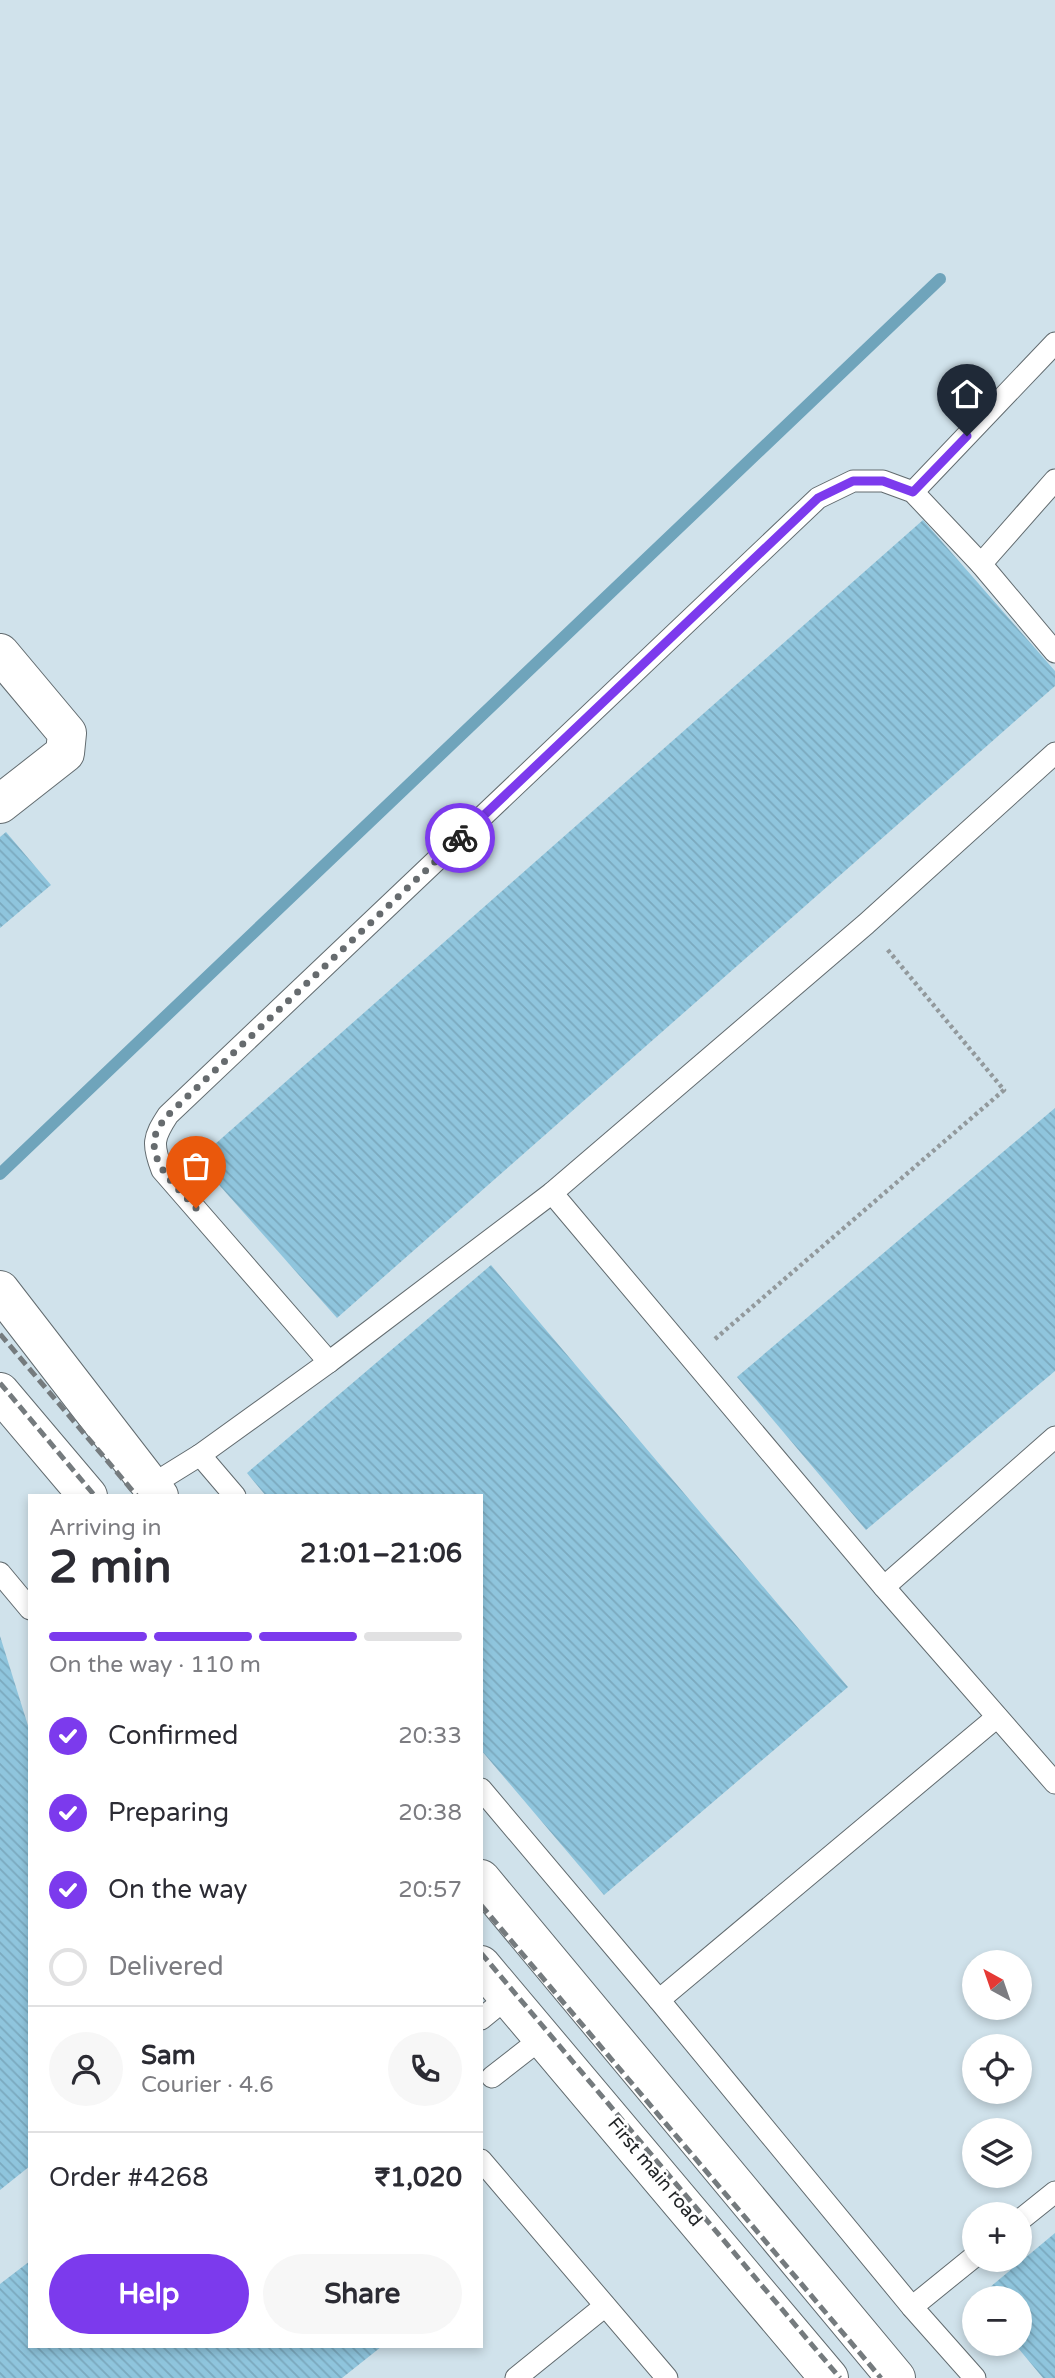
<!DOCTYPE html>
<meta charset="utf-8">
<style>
:root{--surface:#fff;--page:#f7f7f7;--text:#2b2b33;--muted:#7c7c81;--line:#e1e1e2;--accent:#7c3aed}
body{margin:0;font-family:"Varela Round",sans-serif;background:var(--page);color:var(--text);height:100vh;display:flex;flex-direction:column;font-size:26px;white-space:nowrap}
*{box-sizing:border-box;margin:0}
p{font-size:23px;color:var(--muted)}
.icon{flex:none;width:38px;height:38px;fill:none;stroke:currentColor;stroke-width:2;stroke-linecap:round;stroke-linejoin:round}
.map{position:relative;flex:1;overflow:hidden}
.panel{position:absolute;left:28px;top:1494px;width:455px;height:854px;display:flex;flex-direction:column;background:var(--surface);border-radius:0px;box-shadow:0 4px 10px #0003}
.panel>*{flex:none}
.needle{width:46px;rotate:320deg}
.buttons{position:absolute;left:962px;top:1950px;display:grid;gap:14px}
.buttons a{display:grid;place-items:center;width:70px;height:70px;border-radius:50%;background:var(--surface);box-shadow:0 4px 10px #0003;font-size:35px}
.pin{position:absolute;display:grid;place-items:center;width:60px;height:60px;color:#fff;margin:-72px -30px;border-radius:50% 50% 50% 0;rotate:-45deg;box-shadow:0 0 7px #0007}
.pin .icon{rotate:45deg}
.courier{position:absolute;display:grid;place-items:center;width:70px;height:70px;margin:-35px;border:5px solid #7c3aed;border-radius:50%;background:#fff;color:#222;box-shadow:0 2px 9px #0007}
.overview em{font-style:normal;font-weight:700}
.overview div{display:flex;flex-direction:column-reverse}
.overview{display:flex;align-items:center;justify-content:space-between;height:119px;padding:0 21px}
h1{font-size:46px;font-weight:700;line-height:52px}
.bar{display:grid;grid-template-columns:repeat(4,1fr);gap:10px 7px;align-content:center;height:84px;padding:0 21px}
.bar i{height:9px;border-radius:5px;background:var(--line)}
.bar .on{background:var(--accent)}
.bar p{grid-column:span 4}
.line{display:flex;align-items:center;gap:18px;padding:0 21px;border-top:2px solid var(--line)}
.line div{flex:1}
.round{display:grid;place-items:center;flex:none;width:74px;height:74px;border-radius:37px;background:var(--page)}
ol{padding:0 21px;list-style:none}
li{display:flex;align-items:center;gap:21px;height:77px}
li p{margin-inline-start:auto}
li .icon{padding:7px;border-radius:50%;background:var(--accent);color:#fff;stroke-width:4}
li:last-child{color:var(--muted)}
li i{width:38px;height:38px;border:4px solid var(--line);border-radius:50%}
.cta{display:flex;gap:14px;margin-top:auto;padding:14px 21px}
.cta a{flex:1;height:80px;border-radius:42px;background:var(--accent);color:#fff;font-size:28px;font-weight:700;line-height:80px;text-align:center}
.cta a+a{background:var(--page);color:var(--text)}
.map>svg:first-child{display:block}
.built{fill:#d0e2eb;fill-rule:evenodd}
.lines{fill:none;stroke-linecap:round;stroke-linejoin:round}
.stream{stroke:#6fa4bb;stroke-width:12}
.building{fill:url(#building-back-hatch)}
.lane-casing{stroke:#626b6f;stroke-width:23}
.street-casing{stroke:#626b6f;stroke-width:40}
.secondary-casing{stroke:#626b6f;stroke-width:40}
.path{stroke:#92999c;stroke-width:4.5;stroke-dasharray:3.5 3.5;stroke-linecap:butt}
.lane{stroke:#fff;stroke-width:21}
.street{stroke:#fff;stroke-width:38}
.secondary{stroke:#fff;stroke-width:38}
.rail{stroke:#757b7e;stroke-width:5;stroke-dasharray:10 5;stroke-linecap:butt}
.done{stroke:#666b6e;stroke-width:7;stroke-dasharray:0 12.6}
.route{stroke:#7c3aed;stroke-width:9}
.labels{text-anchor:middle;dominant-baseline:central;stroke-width:5;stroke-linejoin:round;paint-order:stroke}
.street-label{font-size:19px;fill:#222527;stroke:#fff}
</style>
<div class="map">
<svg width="1055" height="2378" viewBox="0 0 1055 2378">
<defs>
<pattern id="building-back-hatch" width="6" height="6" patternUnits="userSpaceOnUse" patternTransform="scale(1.75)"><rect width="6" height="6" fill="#8fc5dd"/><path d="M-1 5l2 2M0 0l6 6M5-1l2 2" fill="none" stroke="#7ba9be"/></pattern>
</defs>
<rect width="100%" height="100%" fill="#e4eef2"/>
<path class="built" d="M0,0H1055V2378H0ZM30,1496H481V2347H30ZM975,1962H1020V2007H975ZM975,2046H1020V2091H975ZM975,2130H1020V2175H975ZM975,2214H1020V2259H975ZM975,2298H1020V2343H975Z"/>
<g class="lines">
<path class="stream" d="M0,1174L940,279"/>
</g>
<g class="building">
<path d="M923,520L1055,671V686L337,1318L197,1160Z"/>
<path d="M6,832L51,885L0,928V837Z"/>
<path d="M1055,1108V1371L866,1530L737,1377Z"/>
<path d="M491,1265L848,1687L604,1895L481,1750V1496H266L247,1473Z"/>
<path d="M0,1636L30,1732V2166L0,2190Z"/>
<path d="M1055,2233V2378H1043L1014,2343H1020V2298H977Z"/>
<path d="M30,2261V2347H381L342,2378H0V2284Z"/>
</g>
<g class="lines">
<defs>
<g id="lane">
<path d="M913,492L1055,343"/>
<path d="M981,564L1055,480"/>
<path d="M552,1193L884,1587L1055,1783"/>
<path d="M329,1362L162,1170C152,1144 153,1138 168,1115L818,498L853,481H883L913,492L981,564L1055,652"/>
<path d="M200,1455L235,1496"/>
<path d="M150,1486L200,1455L329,1362L552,1193L866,924L1055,753"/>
<path d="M0,1573L30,1609"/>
<path d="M884,1587L1055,1437"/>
<path d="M481,1789L659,2000L912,2307L975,2378"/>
<path d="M659,2000L997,1717"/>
<path d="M481,2019L508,1997"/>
<path d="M492,2077L542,2038"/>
<path d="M481,2160L667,2378"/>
<path d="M1020,2220L1055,2192"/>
<path d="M912,2307L975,2256"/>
<path d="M516,2378L605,2306"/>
</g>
<path id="street" d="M0,653L67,733L65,753L0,804"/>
<g id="secondary">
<path d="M0,1290L159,1496"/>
<path d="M0,1392L88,1496"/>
<path d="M481,1879L896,2378"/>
<path d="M481,1965L829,2378"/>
</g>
</defs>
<use href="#lane" class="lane-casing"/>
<use href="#street" class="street-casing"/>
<use href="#secondary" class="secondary-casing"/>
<path class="path" d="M715,1339L1004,1090L887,949"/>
<use href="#lane" class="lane"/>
<use href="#street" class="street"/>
<use href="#secondary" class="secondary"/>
<g class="rail">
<path d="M0,1334L137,1496"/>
<path d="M0,1383L95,1496"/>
<path d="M481,1905L881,2378"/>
<path d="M481,1953L840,2378"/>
</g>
</g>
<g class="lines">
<path class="done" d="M196,1208C179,1189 146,1162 156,1133C158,1127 164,1120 168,1115L460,838"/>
<path class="route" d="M460,838L818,498L853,481H883L913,492L967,436"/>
</g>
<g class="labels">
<g class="street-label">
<text transform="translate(655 2172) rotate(50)">First main road</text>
</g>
</g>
</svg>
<div class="buttons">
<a><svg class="needle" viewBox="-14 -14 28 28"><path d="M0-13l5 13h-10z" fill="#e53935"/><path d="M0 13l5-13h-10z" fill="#7c7c81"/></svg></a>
<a><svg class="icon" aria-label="locate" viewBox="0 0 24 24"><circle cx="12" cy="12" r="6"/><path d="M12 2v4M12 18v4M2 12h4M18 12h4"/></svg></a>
<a><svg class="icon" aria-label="layers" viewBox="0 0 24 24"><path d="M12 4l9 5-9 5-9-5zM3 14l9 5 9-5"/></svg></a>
<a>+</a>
<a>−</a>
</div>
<div class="pin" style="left:196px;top:1208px;background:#ea580c"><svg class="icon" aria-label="bag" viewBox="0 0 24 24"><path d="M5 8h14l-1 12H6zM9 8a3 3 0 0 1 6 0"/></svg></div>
<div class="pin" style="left:967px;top:436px;background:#1f2937"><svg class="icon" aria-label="home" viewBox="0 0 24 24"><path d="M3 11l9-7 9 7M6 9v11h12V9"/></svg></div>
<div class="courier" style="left:460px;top:838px"><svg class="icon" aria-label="bike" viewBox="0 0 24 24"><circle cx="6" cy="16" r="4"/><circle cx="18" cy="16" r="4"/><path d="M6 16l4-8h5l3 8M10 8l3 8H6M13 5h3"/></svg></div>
<section class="panel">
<div class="overview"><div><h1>2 min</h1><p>Arriving in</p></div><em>21:01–21:06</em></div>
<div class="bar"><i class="on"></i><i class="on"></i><i class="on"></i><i></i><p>On the way · 110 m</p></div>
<ol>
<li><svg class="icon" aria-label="check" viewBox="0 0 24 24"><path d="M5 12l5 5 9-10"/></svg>Confirmed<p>20:33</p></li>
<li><svg class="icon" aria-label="check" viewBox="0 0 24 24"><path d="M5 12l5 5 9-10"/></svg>Preparing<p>20:38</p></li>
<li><svg class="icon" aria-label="check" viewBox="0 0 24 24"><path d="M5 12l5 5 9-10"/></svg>On the way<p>20:57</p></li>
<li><i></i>Delivered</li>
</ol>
<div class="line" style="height:126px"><a class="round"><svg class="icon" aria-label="person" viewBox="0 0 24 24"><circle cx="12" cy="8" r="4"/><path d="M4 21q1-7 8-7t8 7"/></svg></a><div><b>Sam</b><p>Courier · 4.6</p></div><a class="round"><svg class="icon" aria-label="phone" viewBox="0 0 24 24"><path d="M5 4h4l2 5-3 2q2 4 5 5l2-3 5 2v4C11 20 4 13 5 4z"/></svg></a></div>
<div class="line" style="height:91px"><div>Order #4268</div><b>₹1,020</b></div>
<div class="cta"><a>Help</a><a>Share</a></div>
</section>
</div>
